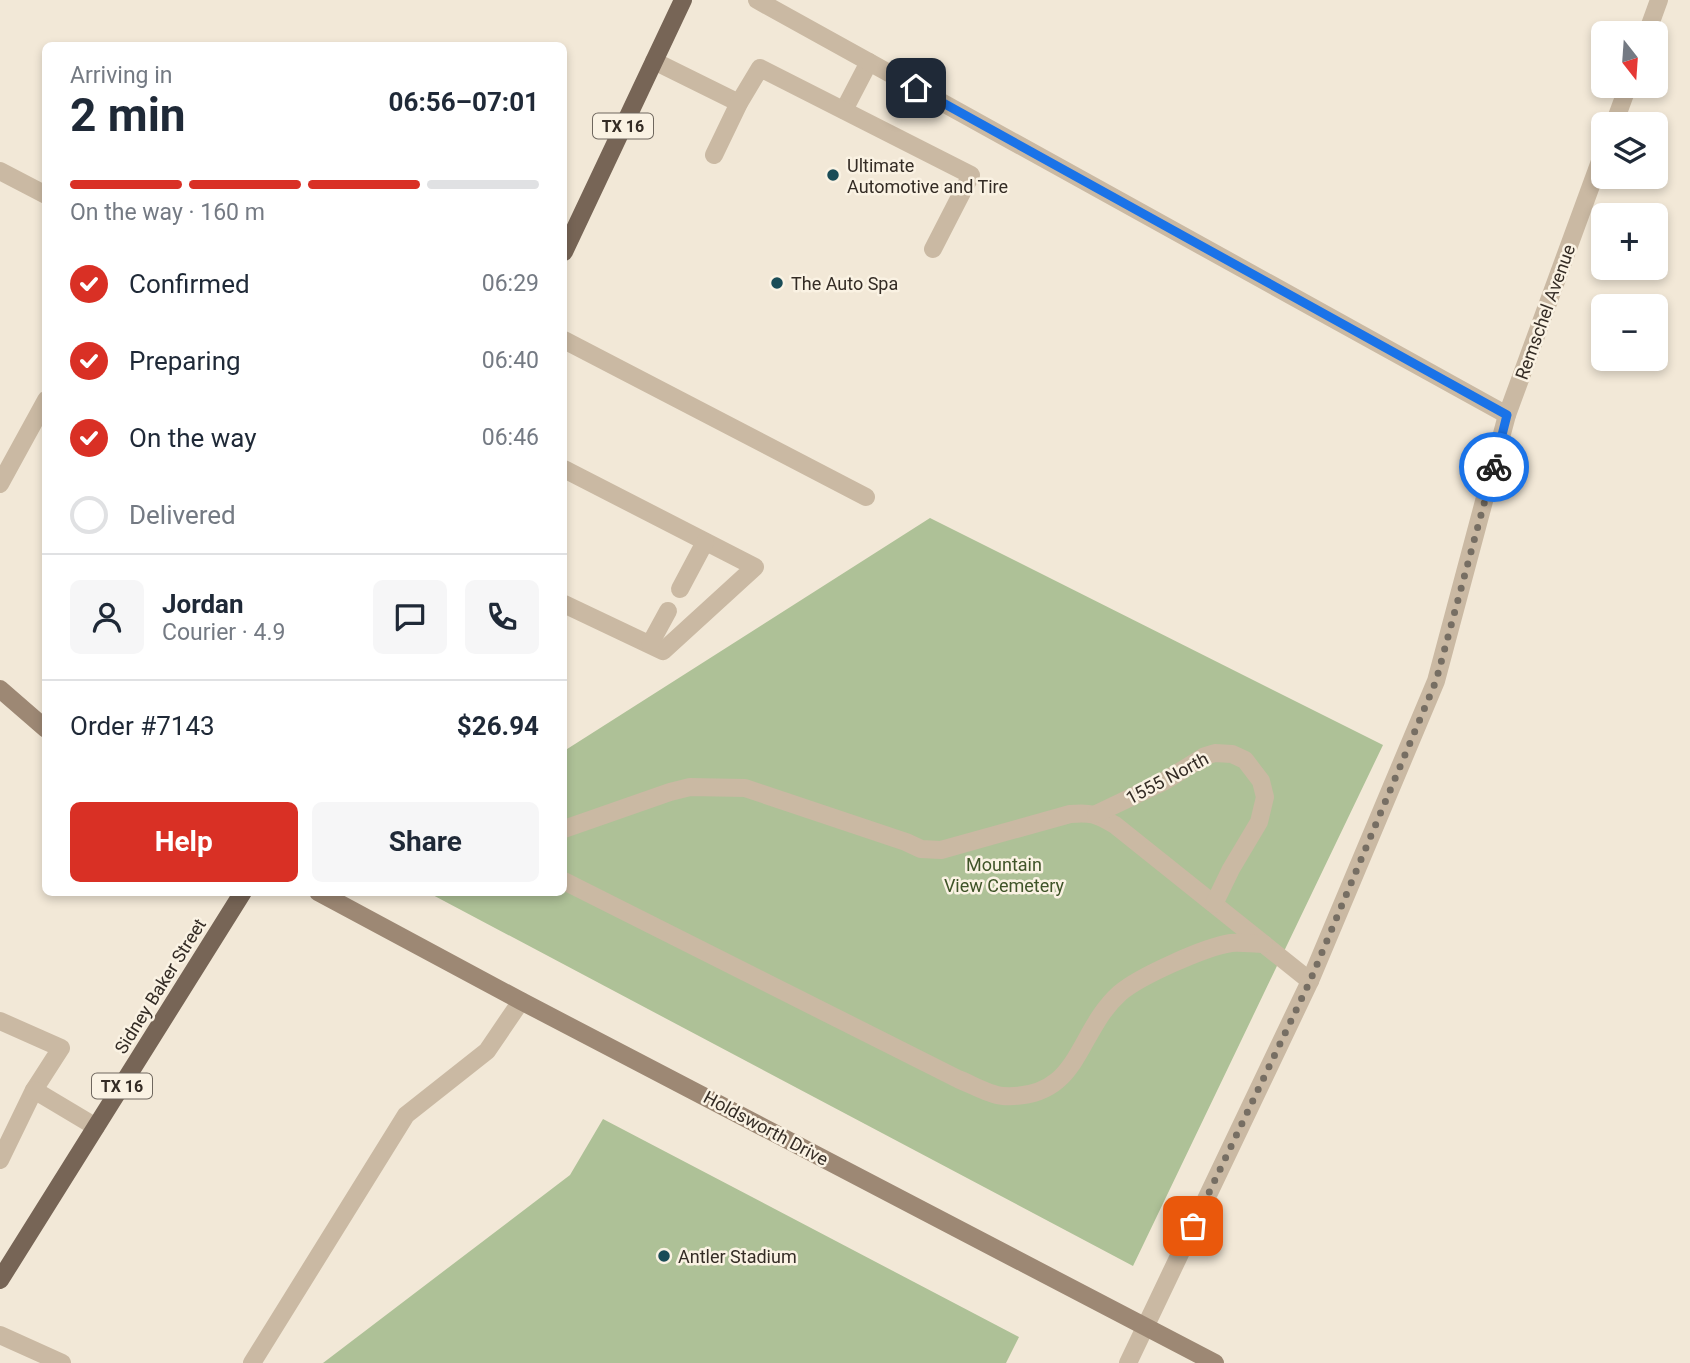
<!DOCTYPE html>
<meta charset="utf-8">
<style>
:root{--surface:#fff;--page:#f6f6f7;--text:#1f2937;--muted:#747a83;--line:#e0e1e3;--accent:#d93025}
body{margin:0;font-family:Roboto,sans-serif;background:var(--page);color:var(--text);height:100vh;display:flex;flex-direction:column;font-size:26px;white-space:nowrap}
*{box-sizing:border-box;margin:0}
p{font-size:23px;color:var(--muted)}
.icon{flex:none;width:38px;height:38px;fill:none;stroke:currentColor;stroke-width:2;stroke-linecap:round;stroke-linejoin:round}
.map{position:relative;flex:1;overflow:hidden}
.panel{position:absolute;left:42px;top:42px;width:525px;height:854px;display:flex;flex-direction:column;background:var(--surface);border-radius:10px;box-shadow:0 4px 10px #0003}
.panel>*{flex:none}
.needle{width:46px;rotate:163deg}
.tools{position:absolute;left:1591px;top:21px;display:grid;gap:14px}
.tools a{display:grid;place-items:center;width:77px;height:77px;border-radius:10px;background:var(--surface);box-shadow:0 4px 10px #0003;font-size:35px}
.pin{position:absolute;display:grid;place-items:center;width:60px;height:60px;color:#fff;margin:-30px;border-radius:14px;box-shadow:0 4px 10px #0006}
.courier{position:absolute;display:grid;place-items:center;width:70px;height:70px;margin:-35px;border:5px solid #1a73e8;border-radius:50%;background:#fff;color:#222;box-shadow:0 2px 9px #0007}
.summary em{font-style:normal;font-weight:700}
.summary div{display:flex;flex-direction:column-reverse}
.summary{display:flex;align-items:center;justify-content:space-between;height:119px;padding:0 28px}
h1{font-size:46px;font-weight:700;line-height:52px}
.bar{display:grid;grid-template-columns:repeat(4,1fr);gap:10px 7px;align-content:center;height:84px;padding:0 28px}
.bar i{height:9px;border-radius:5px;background:var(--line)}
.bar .active{background:var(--accent)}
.bar p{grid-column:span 4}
.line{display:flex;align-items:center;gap:18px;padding:0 28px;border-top:2px solid var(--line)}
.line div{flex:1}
.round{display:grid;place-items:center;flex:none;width:74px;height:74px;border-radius:10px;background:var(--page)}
ol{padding:0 28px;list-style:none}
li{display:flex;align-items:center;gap:21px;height:77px}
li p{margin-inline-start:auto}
li .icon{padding:7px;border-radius:50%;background:var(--accent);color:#fff;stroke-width:4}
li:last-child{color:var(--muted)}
li i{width:38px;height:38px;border:4px solid var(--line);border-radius:50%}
.button{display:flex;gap:14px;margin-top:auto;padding:14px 28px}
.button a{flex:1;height:80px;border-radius:10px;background:var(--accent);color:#fff;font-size:28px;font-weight:700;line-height:80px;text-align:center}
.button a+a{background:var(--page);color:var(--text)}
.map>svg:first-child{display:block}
.green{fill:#aec197}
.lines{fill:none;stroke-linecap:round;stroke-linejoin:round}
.service{stroke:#cab9a3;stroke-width:18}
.minor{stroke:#cab9a3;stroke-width:18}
.secondary{stroke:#9d8874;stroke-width:18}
.primary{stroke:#776556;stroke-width:18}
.done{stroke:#766e63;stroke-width:7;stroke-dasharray:0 12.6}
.route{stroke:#1a73e8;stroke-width:9}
.poi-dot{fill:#1a4c57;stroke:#faf2e3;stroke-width:2.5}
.labels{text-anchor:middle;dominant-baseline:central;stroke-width:5;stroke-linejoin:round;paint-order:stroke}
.shield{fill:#faf2e3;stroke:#6f675e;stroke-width:2}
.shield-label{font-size:16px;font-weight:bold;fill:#342c25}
.poi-label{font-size:18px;fill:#342c25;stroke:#faf2e3;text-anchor:start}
.street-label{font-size:18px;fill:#342c25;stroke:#faf2e3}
.park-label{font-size:18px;fill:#3f5428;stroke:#faf2e3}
</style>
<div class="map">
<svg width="1690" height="1363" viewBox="0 0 1690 1363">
<rect width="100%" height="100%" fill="#f2e8d7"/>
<g class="green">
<path d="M930,518L1383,745L1133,1266L429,893L564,892V751Z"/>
<path d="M603,1119L1019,1337L1006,1363H323L570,1175Z"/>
</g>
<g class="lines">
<g class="service">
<path d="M654,61L739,103"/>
<path d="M844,110L869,62"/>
<path d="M714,155L739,103L760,68L971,175L933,249"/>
<path d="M564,340L866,497"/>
<path d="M564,469L755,567L663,651L564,604"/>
<path d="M680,589L705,542"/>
<path d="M650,644L668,611"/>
<path d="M564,829L670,792L690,787L745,788L906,842L921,849L941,850L1070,814C1091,812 1096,814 1115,825L1310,981"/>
<path d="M564,881L958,1079C971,1084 989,1095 1003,1096C1081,1100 1075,1033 1120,993C1140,976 1205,947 1231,943C1242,942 1253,944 1264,944"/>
<path d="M0,1021L61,1048L34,1090L0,1160"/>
<path d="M34,1090L96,1127"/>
<path d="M0,1335L62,1363"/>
<path d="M252,1363L406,1115L487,1051L521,1001"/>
</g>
<g class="minor">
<path d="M757,0L1507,415"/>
<path d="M1647,33L1659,0"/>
<path d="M1614,124L1628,86"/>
<path d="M0,171L46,195"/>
<path d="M0,484L46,400"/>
<path d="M1096,814L1163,782L1205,756L1215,753L1232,754L1245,760L1261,781L1265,797L1259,822L1231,869L1214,904"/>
<path d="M1128,1363L1310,981L1436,681L1507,415L1603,153"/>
</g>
<g class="secondary">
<path d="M0,689L46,729"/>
<path d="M318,892L521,1001L1215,1363"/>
</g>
<g class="primary">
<path d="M564,252L683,0"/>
<path d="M0,1280L243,892"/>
</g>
</g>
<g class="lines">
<path class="done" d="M1193,1226L1310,981L1436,681L1494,467"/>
<path class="route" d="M916,88L1507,415L1494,467"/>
</g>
<g class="poi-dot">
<circle cx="833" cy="175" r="7"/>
<circle cx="777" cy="283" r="7"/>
<circle cx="664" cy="1256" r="7"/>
</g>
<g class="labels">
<g class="shield">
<rect x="593" y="113.5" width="60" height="25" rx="5"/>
<rect x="92" y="1073.5" width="60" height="25" rx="5"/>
</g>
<g class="shield-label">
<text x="623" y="126">TX 16</text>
<text x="122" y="1086">TX 16</text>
</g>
<g class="poi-label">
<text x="847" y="165">Ultimate<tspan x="847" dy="21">Automotive and Tire</tspan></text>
<text x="791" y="283">The Auto Spa</text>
<text x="678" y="1256">Antler Stadium</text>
</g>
<g class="street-label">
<text transform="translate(1545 312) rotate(-70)">Remschel Avenue</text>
<text transform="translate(1167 778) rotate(-28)">1555 North</text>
<text transform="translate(160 986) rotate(-58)">Sidney Baker Street</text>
<text transform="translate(766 1128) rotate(28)">Holdsworth Drive</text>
</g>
<g class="park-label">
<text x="1004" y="864">Mountain<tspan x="1004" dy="21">View Cemetery</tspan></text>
</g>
</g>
</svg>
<div class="tools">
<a><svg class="needle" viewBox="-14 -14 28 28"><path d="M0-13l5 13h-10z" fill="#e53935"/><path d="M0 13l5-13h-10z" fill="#747a83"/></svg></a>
<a><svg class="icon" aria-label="layers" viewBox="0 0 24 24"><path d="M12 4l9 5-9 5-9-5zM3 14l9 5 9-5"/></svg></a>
<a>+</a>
<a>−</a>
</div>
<div class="pin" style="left:1193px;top:1226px;background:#ea580c"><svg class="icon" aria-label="bag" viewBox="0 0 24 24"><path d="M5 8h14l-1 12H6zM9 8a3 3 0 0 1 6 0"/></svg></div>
<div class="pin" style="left:916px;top:88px;background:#1f2937"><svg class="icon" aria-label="home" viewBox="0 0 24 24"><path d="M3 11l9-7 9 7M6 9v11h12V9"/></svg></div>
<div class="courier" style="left:1494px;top:467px"><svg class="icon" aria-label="bike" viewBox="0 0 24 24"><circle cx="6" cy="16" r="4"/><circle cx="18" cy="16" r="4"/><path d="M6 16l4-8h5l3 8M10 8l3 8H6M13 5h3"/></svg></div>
<section class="panel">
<div class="summary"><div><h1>2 min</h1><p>Arriving in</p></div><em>06:56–07:01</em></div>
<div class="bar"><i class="active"></i><i class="active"></i><i class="active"></i><i></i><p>On the way · 160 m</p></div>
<ol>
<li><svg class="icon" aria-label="check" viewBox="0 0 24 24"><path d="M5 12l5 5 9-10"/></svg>Confirmed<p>06:29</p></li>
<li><svg class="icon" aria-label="check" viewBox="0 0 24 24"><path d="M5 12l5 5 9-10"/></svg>Preparing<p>06:40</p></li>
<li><svg class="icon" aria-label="check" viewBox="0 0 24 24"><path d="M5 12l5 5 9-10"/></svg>On the way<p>06:46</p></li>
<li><i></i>Delivered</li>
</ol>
<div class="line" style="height:126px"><a class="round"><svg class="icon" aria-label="person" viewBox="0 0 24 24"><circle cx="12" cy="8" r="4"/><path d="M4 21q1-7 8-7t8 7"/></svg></a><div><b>Jordan</b><p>Courier · 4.9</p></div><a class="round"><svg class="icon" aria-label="chat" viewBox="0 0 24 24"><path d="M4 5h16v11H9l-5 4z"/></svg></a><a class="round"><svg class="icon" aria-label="phone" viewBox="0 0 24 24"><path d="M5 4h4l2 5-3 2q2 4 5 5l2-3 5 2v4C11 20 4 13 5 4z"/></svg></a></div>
<div class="line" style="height:91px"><div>Order #7143</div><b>$26.94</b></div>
<div class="button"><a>Help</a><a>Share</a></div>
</section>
</div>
